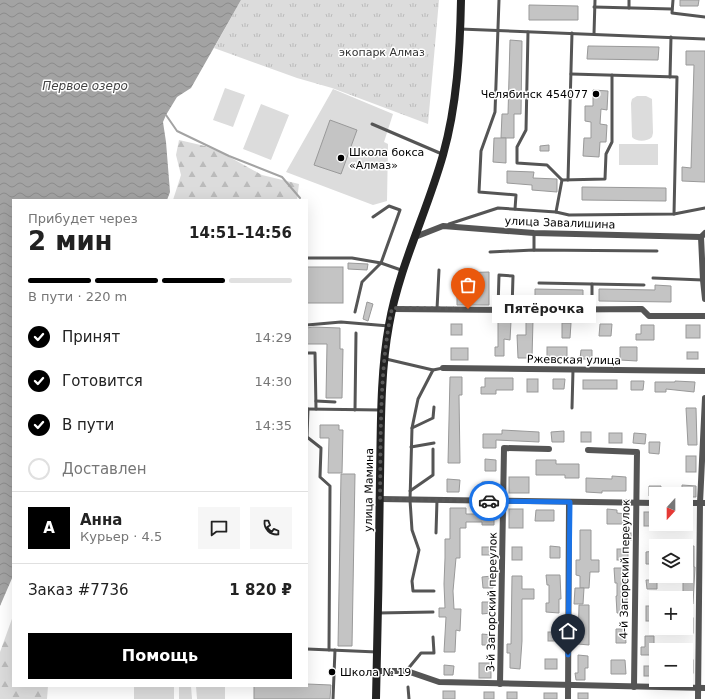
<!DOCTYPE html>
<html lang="ru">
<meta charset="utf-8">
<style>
:root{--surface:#fff;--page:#f6f6f6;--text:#222;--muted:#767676;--line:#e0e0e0;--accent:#000}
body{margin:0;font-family:"DejaVu Sans",sans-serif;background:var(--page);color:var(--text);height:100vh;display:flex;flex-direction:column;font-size:15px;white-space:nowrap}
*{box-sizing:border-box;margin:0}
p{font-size:13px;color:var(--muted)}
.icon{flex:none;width:22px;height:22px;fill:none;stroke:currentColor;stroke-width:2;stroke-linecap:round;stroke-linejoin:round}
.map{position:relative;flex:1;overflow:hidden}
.panel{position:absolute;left:12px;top:199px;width:296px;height:488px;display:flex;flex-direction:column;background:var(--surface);border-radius:0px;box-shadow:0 4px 16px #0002}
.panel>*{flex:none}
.needle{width:26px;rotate:201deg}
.fabs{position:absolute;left:649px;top:487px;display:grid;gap:8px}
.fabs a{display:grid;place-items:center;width:44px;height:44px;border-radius:0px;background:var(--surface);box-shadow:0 4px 16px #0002;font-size:20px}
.pin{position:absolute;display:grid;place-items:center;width:34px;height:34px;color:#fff;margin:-41px -17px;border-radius:50% 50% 50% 0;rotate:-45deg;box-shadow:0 0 4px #0007}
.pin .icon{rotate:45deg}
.courier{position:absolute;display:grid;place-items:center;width:40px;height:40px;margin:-20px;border:3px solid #1a73e8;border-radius:50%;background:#fff;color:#222;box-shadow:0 1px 5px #0007}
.bubble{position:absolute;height:28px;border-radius:0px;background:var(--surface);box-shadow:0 4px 16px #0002;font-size:13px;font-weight:800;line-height:28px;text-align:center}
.summary em{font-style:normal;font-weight:800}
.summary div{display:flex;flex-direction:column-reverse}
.summary{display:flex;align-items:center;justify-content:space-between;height:68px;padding:0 16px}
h1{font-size:26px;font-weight:800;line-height:30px}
.bar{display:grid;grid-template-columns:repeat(4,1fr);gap:6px 4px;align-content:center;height:48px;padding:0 16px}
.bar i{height:5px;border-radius:3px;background:var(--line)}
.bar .current{background:var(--accent)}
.bar p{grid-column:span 4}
.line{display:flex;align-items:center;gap:10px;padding:0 16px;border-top:1px solid var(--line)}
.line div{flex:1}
.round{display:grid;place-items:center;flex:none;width:42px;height:42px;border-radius:0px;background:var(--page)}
ol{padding:0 16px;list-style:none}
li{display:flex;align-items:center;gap:12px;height:44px}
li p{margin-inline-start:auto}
li .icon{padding:4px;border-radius:50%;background:var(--accent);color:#fff;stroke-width:4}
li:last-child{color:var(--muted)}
li i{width:22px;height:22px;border:2px solid var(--line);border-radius:50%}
.action{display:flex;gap:8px;margin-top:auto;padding:8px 16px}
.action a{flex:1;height:46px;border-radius:0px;background:var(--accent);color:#fff;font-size:16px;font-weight:800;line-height:46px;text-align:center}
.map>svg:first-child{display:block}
.grass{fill:#dcdcdc}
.forest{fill:url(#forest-firs)}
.park{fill:url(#park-tufts)}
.water{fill:url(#water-waves)}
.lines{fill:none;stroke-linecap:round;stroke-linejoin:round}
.stream{stroke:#a3a3a3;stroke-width:2}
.building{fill:#c4c4c4;stroke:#999}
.service{stroke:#555;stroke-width:3}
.minor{stroke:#555;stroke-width:6}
.secondary{stroke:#222;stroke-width:8}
.done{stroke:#595959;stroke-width:4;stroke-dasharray:0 7.2}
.route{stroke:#1a73e8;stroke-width:5}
.poi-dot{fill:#000;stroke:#fff;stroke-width:1.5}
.labels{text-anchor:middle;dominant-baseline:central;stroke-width:3;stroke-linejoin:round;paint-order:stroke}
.park-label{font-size:11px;fill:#333;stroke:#fff}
.poi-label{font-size:11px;fill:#000;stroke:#fff;text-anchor:start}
.street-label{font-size:11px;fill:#000;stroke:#fff}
.water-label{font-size:12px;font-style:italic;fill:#444;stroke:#fff}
</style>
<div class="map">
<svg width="705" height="699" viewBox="0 0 705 699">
<defs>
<pattern id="forest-firs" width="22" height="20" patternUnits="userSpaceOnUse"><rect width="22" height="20" fill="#dcdcdc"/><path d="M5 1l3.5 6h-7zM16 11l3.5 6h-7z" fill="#bbb"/></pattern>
<pattern id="park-tufts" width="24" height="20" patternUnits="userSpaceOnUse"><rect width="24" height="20" fill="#dcdcdc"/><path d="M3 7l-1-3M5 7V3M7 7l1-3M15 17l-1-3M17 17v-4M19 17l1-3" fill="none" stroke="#bbb"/></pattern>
<pattern id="water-waves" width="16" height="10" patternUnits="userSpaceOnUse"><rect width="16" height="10" fill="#a3a3a3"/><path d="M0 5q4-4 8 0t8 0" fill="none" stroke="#8b8b8b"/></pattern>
</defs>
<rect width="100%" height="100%" fill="#fff"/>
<g class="grass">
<path d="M225,88L245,95L233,127L213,120Z"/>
<path d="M333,89L393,114L384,142L388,144L387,201L373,205L286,172Z"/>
<path d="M637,96H646L652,99L653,133L652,137C647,142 636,142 632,137L631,103L632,99Z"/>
<path d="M261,104L289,115L271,160L243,149Z"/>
<rect x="619" y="144" width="39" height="21"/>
<rect x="134" y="686" width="40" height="13"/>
<path d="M179,686H191L192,699H179Z"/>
<path d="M196,686H225V699H197Z"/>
</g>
<g class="forest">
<path d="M179,140L205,146L224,154L262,175L299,184L297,200H173L181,175L176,155Z"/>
<path d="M13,616V686H48L47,699H0V652Z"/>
</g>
<path class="park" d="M241,0H439L428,124L332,88L297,78L214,48Z"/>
<path class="water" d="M0,0H241L191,88L177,97L166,115L163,122L166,142L170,192L167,200H13V576L0,606Z"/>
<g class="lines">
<path class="stream" d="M166,115L177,131L229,156L282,177L300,198"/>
</g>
<g class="building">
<path d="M680,0H699L698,6H680Z"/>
<path d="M529,5L578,6V20H529Z"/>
<path d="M510,40L522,41L521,114H514V138H501L502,114H508Z"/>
<path d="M588,46L659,47L658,60L587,59Z"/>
<path d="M686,51H705V182L682,181V167L691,168L694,65H686Z"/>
<path d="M593,90L608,91L607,110L601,109L600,124L607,125L606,142H600L599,157L583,156L584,138H591V122L585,121V106H593Z"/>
<path d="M330,120L357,130L341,174L314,165Z"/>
<path d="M494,138H506V163L493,162Z"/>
<path d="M549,145V151H540V146Z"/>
<path d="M507,171L534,172L533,178L557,179V192L532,190V185L507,183Z"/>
<path d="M582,187L666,188V201L582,200Z"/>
<path d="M348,263L368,264L367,270L348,269Z"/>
<rect x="307" y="267" width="36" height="36"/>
<path d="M489,272V305H457V273Z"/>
<path d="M655,285L671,286V302L599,301V289L655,290Z"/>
<path d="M535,289L583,290V301L535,300Z"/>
<path d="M367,302L373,304L368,321L363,319Z"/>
<path d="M526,320H533L532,358H518L517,335H526Z"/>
<path d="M498,321H511L510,340L504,339V356H495V347H498Z"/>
<path d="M562,323H571L570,338H562Z"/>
<rect x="451" y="324" width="11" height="11"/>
<path d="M600,324H612L611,336H599Z"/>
<path d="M641,325H654V340H636V334H641Z"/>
<rect x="686" y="325" width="14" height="13"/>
<path d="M313,327L340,328V349H343L342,398H326L327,344H307V328Z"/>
<rect x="547" y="347" width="20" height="11"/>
<path d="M620,347H637V361L620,360Z"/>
<rect x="451" y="348" width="17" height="12"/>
<path d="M581,350H592V359H580Z"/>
<rect x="687" y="352" width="11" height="7"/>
<path d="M450,377H462V395H459L460,463H448Z"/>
<path d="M485,378H513V390H496V394H481V387H485Z"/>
<rect x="527" y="379" width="11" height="13"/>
<path d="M553,379H565L564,389H553Z"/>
<rect x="583" y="380" width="34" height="9"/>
<path d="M631,381H644L643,390H631Z"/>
<path d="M675,381L695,382L694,392L666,389V392H655V382H675Z"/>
<path d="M686,408H696L697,445H688Z"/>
<path d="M320,425H339V430H343L342,473H328L329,438H320Z"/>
<path d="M502,430L539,432V442L496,440V448H483V434H502Z"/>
<path d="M564,431V442H552L551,432Z"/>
<rect x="581" y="432" width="10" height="10"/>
<rect x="609" y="433" width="13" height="10"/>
<path d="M634,433L646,434L645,444L633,443Z"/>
<path d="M649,442H660L659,454L649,453Z"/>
<rect x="686" y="456" width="10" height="16"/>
<path d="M485,459L496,460V471H485Z"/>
<path d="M536,460H556V464H579V478H565V475H536Z"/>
<path d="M341,474H355L352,646H338Z"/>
<path d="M612,476L626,477V491H602V493L586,492V478L612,479Z"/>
<rect x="509" y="477" width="20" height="16"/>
<path d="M447,479L460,480L459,492H447Z"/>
<path d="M482,482H493V494L482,493Z"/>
<path d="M682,485L696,486V497H686V494H682Z"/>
<path d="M649,486H661L660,494H656V496H649Z"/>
<path d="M450,508H466V514H482V510H494V525H482V522H466V528H460V558H456L453,591L454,609H461L460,631L456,630L455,652H444L446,617H439V608H445L444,584L445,558V539H450Z"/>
<rect x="509" y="509" width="14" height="19"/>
<path d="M607,509L617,510V513L627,514V524H607Z"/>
<path d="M536,510H554V521H535Z"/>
<rect x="644" y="512" width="12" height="14"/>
<path d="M580,530H591V560H599V572H590L589,588H580V576L576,575V560H580Z"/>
<rect x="623" y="533" width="8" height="7"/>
<path d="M550,546L560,547V558H550Z"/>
<path d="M686,546H694V567H695L693,604H686V598H683V576H686Z"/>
<rect x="482" y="547" width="11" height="8"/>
<rect x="512" y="547" width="10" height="13"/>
<rect x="617" y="549" width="11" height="11"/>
<path d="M655,551L656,564H646V552Z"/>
<path d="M614,568H622V577H627V613H617L616,596H617V583H615Z"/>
<path d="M546,575H560L561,599H559V613L546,612V603H549V585H547Z"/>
<path d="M492,576L493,588H483L482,577Z"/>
<path d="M512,576H522V589H534V599H522V641L520,669L510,668V653H507V644H511Z"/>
<path d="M646,580H657V589H647Z"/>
<path d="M575,588H584L583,604H574Z"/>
<path d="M482,602H491V613L482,614Z"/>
<path d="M579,605H589V645L578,644Z"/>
<rect x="646" y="606" width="10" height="15"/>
<rect x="686" y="618" width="7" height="15"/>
<path d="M616,629H625L626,643H616Z"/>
<rect x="548" y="632" width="10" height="9"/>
<path d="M482,634L492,635L491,645H482Z"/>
<path d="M645,636H654V655H641V647H645Z"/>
<path d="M578,655L588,656V668H585V680H576L575,673H578Z"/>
<rect x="545" y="659" width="12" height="10"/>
<path d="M611,660H625L626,674H611Z"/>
<rect x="686" y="660" width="7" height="13"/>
<rect x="479" y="663" width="12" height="15"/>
<path d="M444,665L454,666L453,675H444Z"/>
<rect x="644" y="666" width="10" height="10"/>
<path d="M307,684L331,685L330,699H254V686H307Z"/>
<rect x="443" y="691" width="12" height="8"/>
<rect x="484" y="692" width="10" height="7"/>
<rect x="507" y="692" width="10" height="7"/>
<rect x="544" y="693" width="13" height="6"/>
<rect x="578" y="693" width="10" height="6"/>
</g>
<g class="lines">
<g class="service">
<path d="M499,0L495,112L481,151L479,192L516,195L515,209"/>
<path d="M673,0L672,13L705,17"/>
<path d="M594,7L672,9"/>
<path d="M629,8V0"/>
<path d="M460,29L705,39"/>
<path d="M528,32L526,130L517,147V163L547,165L562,180"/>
<path d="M594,34L595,0"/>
<path d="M571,74L677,77L674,214"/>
<path d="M670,77L671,37"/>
<path d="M372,124L442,154"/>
<path d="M568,180L572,33"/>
<path d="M556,212L562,180L605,179L606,154L612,142V75"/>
<path d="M449,224L498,208L556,212L569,215L674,214L705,208"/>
<path d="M534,250V233"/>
<path d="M490,252L534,250L657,251"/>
<path d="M307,258H352L381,263L401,270"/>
<path d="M653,278L703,280"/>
<path d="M539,283L644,285"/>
<path d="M592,284V309"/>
<path d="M437,309L439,270"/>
<path d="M498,309L499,275L513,276L512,310"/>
<path d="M355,312L362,282L381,263L400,210L389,206L373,217"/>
<path d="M307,325L341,322L389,326"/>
<path d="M307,353H315L316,409"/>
<path d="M386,359L433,370L443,368"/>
<path d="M316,401L335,402"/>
<path d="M434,407L433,418L412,428L410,500L412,530L419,550L412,581L413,591H434"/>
<path d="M572,408L573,370"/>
<path d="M307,409L381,410"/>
<path d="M308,409L307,437L321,448L320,477L330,486L329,650"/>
<path d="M355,410L356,333"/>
<path d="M412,428L418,399L433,370"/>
<path d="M411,447L434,443"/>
<path d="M410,491L433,475V449"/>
<path d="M436,533L437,500"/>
<path d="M378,613L433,612"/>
<path d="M307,649L377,652"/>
<path d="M407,670L421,653H434L433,637"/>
<path d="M408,687L409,699"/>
<path d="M333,699L335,650"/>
</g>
<g class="minor">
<path d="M415,237L443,226L534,233L701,237L705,233"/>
<path d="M701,237L703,280L705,299"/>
<path d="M392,309L512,310L642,309L649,316H705"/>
<path d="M443,368L705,371"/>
<path d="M588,450L637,452L634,687"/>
<path d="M380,499L656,503"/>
<path d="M686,503H705"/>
<path d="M377,671H407L439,682L705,688"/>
<path d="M500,684L504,448L549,449"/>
<path d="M568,699L569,502"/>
<path d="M698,699L700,503L705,398"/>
</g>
<path class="secondary" d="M376,699C378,625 379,552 380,478C381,429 380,374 389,325C399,267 427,212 443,155C457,105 460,52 461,0"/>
</g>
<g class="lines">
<path class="done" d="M468,309L392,308C379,371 381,436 380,499L489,501"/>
<path class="route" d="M489,501L570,502L568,655"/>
</g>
<g class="poi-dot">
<circle cx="596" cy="94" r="4"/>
<circle cx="341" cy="158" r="4"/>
<circle cx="332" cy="672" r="4"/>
</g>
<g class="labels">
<g class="park-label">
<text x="382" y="52">экопарк Алмаз</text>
</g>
<g class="poi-label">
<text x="588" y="94" text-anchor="end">Челябинск 454077</text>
<text x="349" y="152">Школа бокса<tspan x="349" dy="13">«Алмаз»</tspan></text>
<text x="340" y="672">Школа № 19</text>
</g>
<g class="street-label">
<text transform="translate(560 223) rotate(2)">улица Завалишина</text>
<text transform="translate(574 360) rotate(1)">Ржевская улица</text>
<text transform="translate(369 490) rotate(-89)">улица Мамина</text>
<text transform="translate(625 569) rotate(-89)">4-й Загорский переулок</text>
<text transform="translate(492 602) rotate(-89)">3-й Загорский переулок</text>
</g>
<g class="water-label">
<text x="85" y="86">Первое озеро</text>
</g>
</g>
</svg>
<div class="fabs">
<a><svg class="needle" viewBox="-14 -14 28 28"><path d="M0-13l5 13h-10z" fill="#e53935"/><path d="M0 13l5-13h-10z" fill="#767676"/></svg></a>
<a><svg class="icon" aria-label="layers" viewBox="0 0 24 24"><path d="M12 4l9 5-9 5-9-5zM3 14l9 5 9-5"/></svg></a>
<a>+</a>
<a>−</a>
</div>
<div class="pin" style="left:468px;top:309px;background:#ea580c"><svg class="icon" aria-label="bag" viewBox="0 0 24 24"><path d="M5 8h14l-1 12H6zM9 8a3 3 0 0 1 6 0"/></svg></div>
<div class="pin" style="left:568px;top:655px;background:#1f2937"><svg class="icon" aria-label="home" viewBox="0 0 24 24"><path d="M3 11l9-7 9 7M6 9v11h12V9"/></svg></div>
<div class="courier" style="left:489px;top:501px"><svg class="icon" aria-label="car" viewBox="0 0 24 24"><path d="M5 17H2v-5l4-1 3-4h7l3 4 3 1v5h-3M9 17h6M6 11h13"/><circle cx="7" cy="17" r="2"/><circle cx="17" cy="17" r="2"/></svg></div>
<div class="bubble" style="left:492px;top:295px;width:104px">Пятёрочка</div>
<section class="panel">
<div class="summary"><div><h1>2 мин</h1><p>Прибудет через</p></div><em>14:51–14:56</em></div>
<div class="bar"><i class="current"></i><i class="current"></i><i class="current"></i><i></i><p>В пути · 220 m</p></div>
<ol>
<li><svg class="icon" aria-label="check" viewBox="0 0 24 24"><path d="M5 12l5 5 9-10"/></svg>Принят<p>14:29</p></li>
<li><svg class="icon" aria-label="check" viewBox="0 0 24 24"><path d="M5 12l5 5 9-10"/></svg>Готовится<p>14:30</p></li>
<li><svg class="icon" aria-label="check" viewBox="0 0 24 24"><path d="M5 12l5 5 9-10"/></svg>В пути<p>14:35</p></li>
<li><i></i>Доставлен</li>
</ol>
<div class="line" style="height:72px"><b class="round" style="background:var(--accent);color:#fff">А</b><div><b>Анна</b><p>Курьер · 4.5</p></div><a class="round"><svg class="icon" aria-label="chat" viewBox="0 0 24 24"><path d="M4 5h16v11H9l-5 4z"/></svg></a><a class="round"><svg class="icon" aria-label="phone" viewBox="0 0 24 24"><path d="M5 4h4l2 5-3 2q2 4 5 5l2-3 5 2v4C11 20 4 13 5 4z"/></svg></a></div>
<div class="line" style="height:52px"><div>Заказ #7736</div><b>1 820 ₽</b></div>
<div class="action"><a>Помощь</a></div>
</section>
</div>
